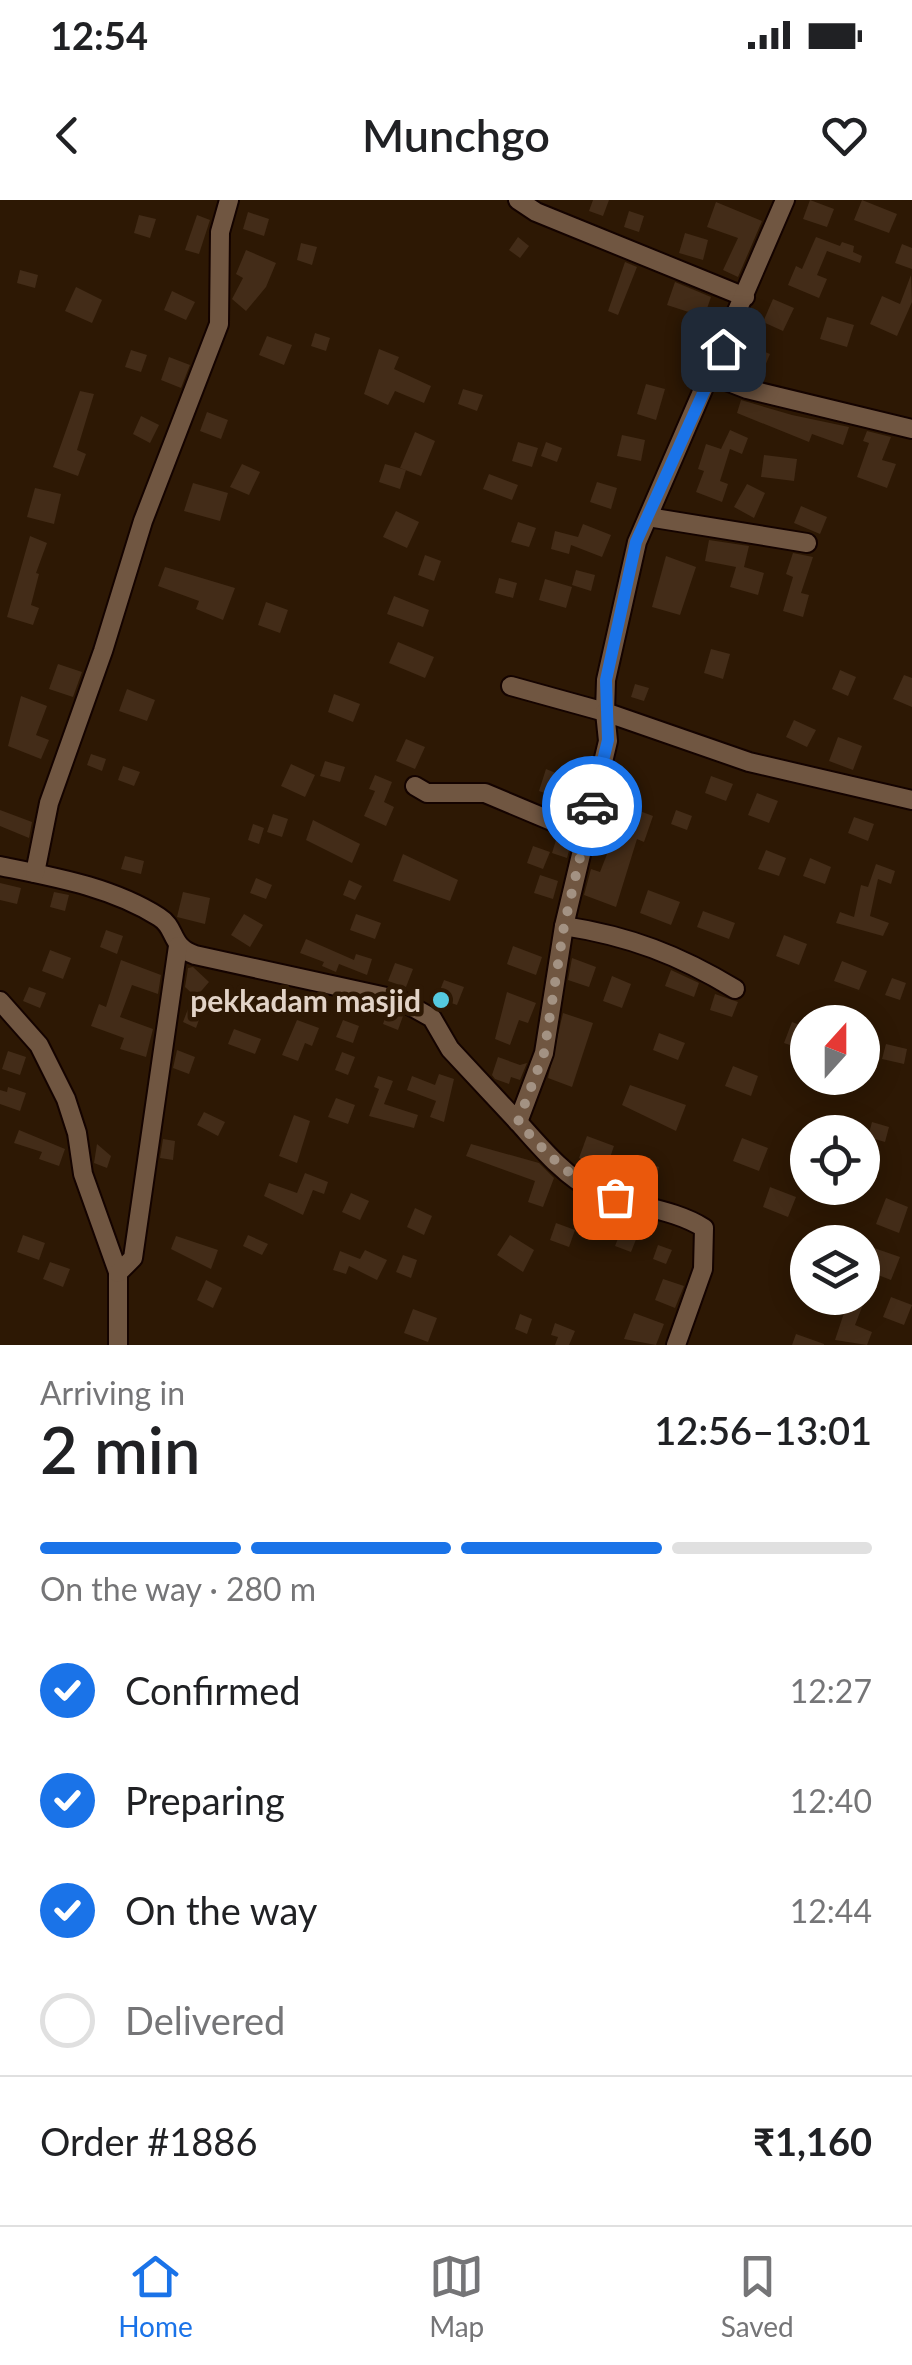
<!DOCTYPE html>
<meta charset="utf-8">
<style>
:root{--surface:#fff;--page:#f6f6f6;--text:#202124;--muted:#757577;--line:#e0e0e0;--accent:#1a73e8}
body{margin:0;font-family:Lato,sans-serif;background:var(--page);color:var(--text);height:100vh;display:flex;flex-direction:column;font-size:38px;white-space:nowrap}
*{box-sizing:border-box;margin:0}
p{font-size:32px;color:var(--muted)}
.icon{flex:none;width:55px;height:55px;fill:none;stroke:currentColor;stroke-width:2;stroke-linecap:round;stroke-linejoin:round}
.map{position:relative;height:1145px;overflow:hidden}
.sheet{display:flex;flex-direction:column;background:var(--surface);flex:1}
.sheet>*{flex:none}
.needle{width:65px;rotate:21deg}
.fabs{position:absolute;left:790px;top:805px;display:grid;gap:20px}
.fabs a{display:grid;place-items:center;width:90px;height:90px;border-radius:50%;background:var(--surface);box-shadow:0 5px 25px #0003;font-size:50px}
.pin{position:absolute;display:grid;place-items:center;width:85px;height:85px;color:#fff;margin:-42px;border-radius:20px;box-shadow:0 5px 15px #0006}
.courier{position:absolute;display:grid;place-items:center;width:100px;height:100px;margin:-50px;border:8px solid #1a73e8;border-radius:50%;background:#fff;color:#222;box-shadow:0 2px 12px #0007}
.overview em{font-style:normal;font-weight:600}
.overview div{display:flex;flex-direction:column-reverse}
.overview{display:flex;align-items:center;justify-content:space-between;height:170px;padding:0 40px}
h1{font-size:65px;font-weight:600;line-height:75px}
.bar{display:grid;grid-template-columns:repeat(4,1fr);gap:15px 10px;align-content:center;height:120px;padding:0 40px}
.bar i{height:12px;border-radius:8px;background:var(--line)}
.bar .current{background:var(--accent)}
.bar p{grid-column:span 4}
.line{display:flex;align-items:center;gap:25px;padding:0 40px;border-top:2px solid var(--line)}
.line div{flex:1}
ol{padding:0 40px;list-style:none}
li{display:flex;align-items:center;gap:30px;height:110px}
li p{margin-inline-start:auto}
li .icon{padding:10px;border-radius:50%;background:var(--accent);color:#fff;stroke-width:4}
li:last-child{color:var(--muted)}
li i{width:55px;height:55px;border:5px solid var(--line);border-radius:50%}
.status{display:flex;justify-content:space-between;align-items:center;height:70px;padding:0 50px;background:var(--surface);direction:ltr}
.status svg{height:28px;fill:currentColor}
header{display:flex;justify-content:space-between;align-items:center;height:130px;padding:0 40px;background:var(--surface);font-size:45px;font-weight:600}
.menu{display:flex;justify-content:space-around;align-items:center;height:140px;border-top:2px solid var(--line);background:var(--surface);font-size:28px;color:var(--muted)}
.menu a{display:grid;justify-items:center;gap:5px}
.menu .current{color:var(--accent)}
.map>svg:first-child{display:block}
.building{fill:#432c18}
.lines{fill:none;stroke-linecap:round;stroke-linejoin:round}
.minor-casing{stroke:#140300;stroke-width:22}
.minor{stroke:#705641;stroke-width:18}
.done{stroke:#a39283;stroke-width:10;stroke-dasharray:0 18}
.route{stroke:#1a73e8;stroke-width:12}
.poi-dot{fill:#55cadf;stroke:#2d1804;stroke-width:4}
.labels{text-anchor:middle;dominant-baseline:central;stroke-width:9;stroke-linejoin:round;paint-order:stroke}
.poi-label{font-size:30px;font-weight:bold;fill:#e2d3c7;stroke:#2d1804;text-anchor:end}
</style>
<div class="status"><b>12:54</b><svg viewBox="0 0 49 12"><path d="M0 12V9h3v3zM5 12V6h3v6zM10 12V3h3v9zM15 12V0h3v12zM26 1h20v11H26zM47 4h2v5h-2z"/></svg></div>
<header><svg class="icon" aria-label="back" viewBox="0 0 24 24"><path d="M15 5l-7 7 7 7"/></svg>Munchgo<svg class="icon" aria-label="heart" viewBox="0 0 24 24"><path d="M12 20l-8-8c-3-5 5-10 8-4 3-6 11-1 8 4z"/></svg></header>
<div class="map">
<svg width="912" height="1145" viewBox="0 0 912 1145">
<rect width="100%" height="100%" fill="#2d1804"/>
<g class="building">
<path d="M593,0H609L603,16L589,11Z"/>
<path d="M810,0L834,9L827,27L803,19Z"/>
<path d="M862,0L897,14L889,33L854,20Z"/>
<path d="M716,2L762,21L738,77L723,70L738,38L707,27Z"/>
<path d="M629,11L644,16L639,32L624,27Z"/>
<path d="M248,12L269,19L264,36L243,29Z"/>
<path d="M139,15L156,19L150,38L134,33Z"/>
<path d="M197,15L210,20L199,54L185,50Z"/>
<path d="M685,33L708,40L703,60L679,53Z"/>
<path d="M518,37L529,46L520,58L509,50Z"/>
<path d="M816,37L840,46L842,42L854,46L853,52L862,56L860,63L827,51L817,75L827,79L819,98L788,85L796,66L802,69Z"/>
<path d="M301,43L317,47L312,65L297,60Z"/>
<path d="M902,44L912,48V69L895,63Z"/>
<path d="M246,50L276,63L266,87L246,111L232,99L243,78L236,74Z"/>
<path d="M625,62L637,67L618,115L608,111Z"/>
<path d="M20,70L38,75L35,88L17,83Z"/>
<path d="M911,75L912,102L897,136L870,124L882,96L900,104Z"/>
<path d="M675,82L711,97L704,117L667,105Z"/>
<path d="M76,87L102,100L92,123L65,111Z"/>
<path d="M172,91L195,102L186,120L164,110Z"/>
<path d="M773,99L794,108L783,131L763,122Z"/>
<path d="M827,117L854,125L847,147L820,139Z"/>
<path d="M315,133L330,138L326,151L311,146Z"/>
<path d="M267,136L292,145L284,165L259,155Z"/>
<path d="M743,143L770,154L760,178L733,168Z"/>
<path d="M379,149L399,157L394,169L431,186L424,203L395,191L388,205L364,194Z"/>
<path d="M131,150L147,155L141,172L125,167Z"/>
<path d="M169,157L190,165L181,188L161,180Z"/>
<path d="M646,184L665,189L656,220L637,214Z"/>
<path d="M463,189L483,195L477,211L458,204Z"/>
<path d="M80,191L94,194L77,250L86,254L78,276L53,267Z"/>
<path d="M741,200L792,215L849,227L843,245L812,234L809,242L737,213Z"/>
<path d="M207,212L228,220L221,239L200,231Z"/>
<path d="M141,216L159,225L150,243L133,234Z"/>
<path d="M730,230L748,238L742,254L730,249L720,281L728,284L722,302L696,292L704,271L698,269L706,244L721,249Z"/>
<path d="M867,231L891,237L882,260L896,264L887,288L857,277L869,243L863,241Z"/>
<path d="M415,232L435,241L421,276L400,268Z"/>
<path d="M622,235L645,240L641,261L617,256Z"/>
<path d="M518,242L538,248L532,267L512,261Z"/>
<path d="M546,242L562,248L557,262L541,256Z"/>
<path d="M764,255L797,259L794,281L761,277Z"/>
<path d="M242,264L260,272L249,295L230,287Z"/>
<path d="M385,264L406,270L400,289L379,282Z"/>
<path d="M489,274L518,285L512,300L483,289Z"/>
<path d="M597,282L617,288L611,309L590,302Z"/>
<path d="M193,283L228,293L220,321L184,311Z"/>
<path d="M747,284L765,293L754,318L734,307Z"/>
<path d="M35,288L61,294L54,324L27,317Z"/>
<path d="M801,306L827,317L820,334L794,323Z"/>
<path d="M396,311L419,322L407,348L383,337Z"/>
<path d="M518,322L536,328L529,347L511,342Z"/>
<path d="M583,324L611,335L602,357L571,345L569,354L551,349L555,331L578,337Z"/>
<path d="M30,336L47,343L36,373L39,374L31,405L39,408L33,425L7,417Z"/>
<path d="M709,340L749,346L744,367L764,373L758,395L730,387L736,367L705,361Z"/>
<path d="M793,353L813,357L801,393L809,395L803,417L783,411L793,377L786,374Z"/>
<path d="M425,355L441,361L434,381L418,375Z"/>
<path d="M666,356L696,367L680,415L652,407Z"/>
<path d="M165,367L235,388L223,420L196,409L199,401L158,386Z"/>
<path d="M576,370L595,375L591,391L572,385Z"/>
<path d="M499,378L517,383L513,398L495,393Z"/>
<path d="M545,379L572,387L566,408L539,400Z"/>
<path d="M394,396L429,410L423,427L387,414Z"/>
<path d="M266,402L288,410L280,433L258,425Z"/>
<path d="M398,442L434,457L425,478L389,463Z"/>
<path d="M711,449L730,454L723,479L704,473Z"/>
<path d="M58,464L82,472L73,497L49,489Z"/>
<path d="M840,470L856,477L848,496L832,489Z"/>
<path d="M904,475L912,478V507L893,499Z"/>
<path d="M635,484L649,488L644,501L631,497Z"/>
<path d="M127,489L155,500L147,521L119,511Z"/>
<path d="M334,494L360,504L353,522L328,512Z"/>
<path d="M21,496L47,506L36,535L49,540L41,559L8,546Z"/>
<path d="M794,520L816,530L807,547L786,537Z"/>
<path d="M838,537L862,546L853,570L829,561Z"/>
<path d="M406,539L425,547L415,569L396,561Z"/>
<path d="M91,554L106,559L102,571L87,565Z"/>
<path d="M325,561L345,567L340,582L320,576Z"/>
<path d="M291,564L315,575L305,597L281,586Z"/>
<path d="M123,566L140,572L134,586L118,580Z"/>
<path d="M546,569L585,585L577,618L561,611L564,600L539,591Z"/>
<path d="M375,575L392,582L384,602L394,607L386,626L364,616L375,591L369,589Z"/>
<path d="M711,576L733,584L726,601L705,593Z"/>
<path d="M612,589L633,597L629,607L653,616L644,642L637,639L616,707L584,695L591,669L600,672L611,644L619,647L629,621L604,612Z"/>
<path d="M757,593L778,601L769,623L748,615Z"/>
<path d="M0,610L32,622L29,638L0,626Z"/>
<path d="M676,610L692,616L687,630L671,624Z"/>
<path d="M273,614L288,619L282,637L267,632Z"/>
<path d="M854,617L874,624L868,641L848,633Z"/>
<path d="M313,620L360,644L352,663L306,640Z"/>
<path d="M253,624L264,628L259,644L248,640Z"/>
<path d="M557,637L571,643L567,658L552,653Z"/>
<path d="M533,646L550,652L543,669L527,663Z"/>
<path d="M766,650L786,658L779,676L758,669Z"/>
<path d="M403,654L458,680L450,701L393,681Z"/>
<path d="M125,656L144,661L141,674L121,669Z"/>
<path d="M810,658L831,667L825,684L803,676Z"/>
<path d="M876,664L895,671L891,684L878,679L870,716L889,723L883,736L836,723L840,712L854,717L861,685L868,687Z"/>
<path d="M540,675L558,681L553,699L534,693Z"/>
<path d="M256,678L272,685L266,699L250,693Z"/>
<path d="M349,680L362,686L355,700L343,695Z"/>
<path d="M0,683L21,688L17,704L0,700Z"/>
<path d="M648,690L680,702L671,725L640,713Z"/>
<path d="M54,692L69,695L65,711L50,707Z"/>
<path d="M183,692L210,698L205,724L177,717Z"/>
<path d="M703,711L735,723L729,739L697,727Z"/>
<path d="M244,714L263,725L250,747L231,735Z"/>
<path d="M356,714L381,723L375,739L350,730Z"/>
<path d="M106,730L123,736L117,754L100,747Z"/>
<path d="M784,735L807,744L799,765L776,756Z"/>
<path d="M306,739L354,760L356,754L372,759L367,775L339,764L336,772L322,766L324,762L300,753Z"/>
<path d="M513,746L542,757L536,775L507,764Z"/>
<path d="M50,750L71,758L63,779L42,771Z"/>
<path d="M572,758L596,767L589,787L568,780Z"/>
<path d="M121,760L161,775L158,794L132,785L120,817L153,829L146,857L120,849L124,838L91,826L99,804L106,807Z"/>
<path d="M842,761L867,771L859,790L834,781Z"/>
<path d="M395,763L413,769L406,787L388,781Z"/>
<path d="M193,767L209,782L196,797L185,787L188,768Z"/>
<path d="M671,770L699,783L694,797L665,786Z"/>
<path d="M612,776L631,784L622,808L603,801Z"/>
<path d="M892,778L906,783L900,800L885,795Z"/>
<path d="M444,780L464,787L457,805L437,798Z"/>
<path d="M29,787L46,793L40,808L23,801Z"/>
<path d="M507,792L536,803L528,823L519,820L510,845L495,839Z"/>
<path d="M715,794L738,802L732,817L710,810Z"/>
<path d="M188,809L201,814L196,828L183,822Z"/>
<path d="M388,810L403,816L398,830L383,824Z"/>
<path d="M563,813L593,823L572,887L548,878Z"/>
<path d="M297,820L319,828L312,846L305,843L298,861L282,855Z"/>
<path d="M343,820L359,826L353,843L336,837Z"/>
<path d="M792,822L808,828L805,850L784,843Z"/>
<path d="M234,829L261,839L255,854L228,844Z"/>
<path d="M659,833L685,843L678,860L653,850Z"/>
<path d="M886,844L907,849L904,864L882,859Z"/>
<path d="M177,850L195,857L189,874L173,868Z"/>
<path d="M8,851L26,857L20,875L2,869Z"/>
<path d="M342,852L355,857L348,875L335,870Z"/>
<path d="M498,857L520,865L527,863L520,880L511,877L509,884L495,879L492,875Z"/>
<path d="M733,866L758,876L751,896L725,886Z"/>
<path d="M439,874L454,879L444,922L430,917L436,901L407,890L412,876L435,885Z"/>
<path d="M378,876L393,881L384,904L418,915L414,928L369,916L379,889L374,887Z"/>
<path d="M630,885L686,905L676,931L622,905Z"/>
<path d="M8,887L26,893L20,911L0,904V890L7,892Z"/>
<path d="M336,898L355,905L348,924L328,917Z"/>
<path d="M204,912L225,922L218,936L197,925Z"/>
<path d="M294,915L310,921L297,963L279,956Z"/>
<path d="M872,922L889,927L885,942L868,937Z"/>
<path d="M19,930L65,949L59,966L39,959L42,952L14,943Z"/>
<path d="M587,936L614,946L606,969L579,958Z"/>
<path d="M742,938L768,948L759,971L733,961Z"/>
<path d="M163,939L175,941L173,960L160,958Z"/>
<path d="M97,944L111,956L107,968L94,963Z"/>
<path d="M471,944L539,963L554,978L543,1007L528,1002L535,981L466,956Z"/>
<path d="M637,959L659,967L654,984L631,976Z"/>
<path d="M305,973L328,982L324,994L313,990L303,1015L264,996L269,983L297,993Z"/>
<path d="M770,987L796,997L788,1017L763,1007Z"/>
<path d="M351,993L369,1001L360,1020L342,1012Z"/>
<path d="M886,998L908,1007L899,1033L876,1024Z"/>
<path d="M415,1008L432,1016L424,1035L407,1027Z"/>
<path d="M556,1023L575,1030L569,1047L550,1040Z"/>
<path d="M621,1031L637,1037L631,1052L615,1046Z"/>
<path d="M23,1035L45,1043L39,1060L17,1052Z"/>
<path d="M248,1035L268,1044L262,1055L243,1046Z"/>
<path d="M510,1035L534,1050L523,1072L497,1055Z"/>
<path d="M176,1036L218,1050L211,1069L171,1049Z"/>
<path d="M658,1045L672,1050L666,1064L653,1059Z"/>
<path d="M874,1048L900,1057L891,1080L865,1070Z"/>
<path d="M365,1050L387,1060L377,1080L349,1066L346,1074L333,1070L340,1051L360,1059Z"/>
<path d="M403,1055L417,1060L411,1078L396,1072Z"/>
<path d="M50,1062L70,1069L63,1087L43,1079Z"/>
<path d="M663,1079L684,1086L675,1108L655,1100Z"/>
<path d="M206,1080L222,1088L213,1108L197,1100Z"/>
<path d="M891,1097L912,1105L904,1125L883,1117Z"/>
<path d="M849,1098L864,1102L855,1125L872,1132L867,1145L835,1140Z"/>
<path d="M413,1109L437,1118L428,1142L404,1133Z"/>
<path d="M634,1113L664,1124L656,1145L624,1139Z"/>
<path d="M520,1114L532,1119L527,1134L515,1129Z"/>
<path d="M555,1123L575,1131L569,1145H555L558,1137L551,1135Z"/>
<path d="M796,1134L824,1144V1145H792Z"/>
</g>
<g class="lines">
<defs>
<g id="minor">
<path d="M518,0L536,12L745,97"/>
<path d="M711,175L747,189L912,229"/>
<path d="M648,317L807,343"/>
<path d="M511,486L605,512L606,480L637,342L785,0"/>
<path d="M415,586L427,593H485L585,635"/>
<path d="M0,666C54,677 112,687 159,717C177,728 169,746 195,755L400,800L432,818L450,849L518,922L544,853L564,726L608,541L605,512L749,562L912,600"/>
<path d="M35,673L49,603L103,451L143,321L219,124L220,32L229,0"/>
<path d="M564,726C629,736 679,755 735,789"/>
<path d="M0,801L39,845L66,899L77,933L83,974L118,1072V1145"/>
<path d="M518,922C539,945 564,976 593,990C628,1007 671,1007 704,1028L703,1069L676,1145"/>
<path d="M118,1073L133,1058L178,746"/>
</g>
</defs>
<use href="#minor" class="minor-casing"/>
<use href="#minor" class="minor"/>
</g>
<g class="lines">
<path class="done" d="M592,606L564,726L544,853L518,922C546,952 574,985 615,997"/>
<path class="route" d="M592,606L608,540L606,480L636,342L723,149"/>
</g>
<circle class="poi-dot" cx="441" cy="800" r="10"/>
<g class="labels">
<g class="poi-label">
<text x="421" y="800">pekkadam masjid</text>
</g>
</g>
</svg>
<div class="fabs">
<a><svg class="needle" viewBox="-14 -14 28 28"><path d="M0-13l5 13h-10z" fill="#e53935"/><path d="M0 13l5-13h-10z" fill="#757577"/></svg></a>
<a><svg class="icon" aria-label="locate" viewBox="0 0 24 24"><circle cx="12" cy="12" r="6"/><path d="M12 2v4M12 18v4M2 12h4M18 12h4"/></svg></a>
<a><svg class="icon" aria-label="layers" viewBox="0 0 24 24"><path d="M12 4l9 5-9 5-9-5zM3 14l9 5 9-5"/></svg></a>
</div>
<div class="pin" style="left:615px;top:997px;background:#ea580c"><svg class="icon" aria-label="bag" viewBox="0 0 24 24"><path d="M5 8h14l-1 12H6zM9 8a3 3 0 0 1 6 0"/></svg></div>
<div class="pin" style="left:723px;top:149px;background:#1f2937"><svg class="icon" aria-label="home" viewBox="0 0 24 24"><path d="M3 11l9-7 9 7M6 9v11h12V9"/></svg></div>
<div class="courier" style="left:592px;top:606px"><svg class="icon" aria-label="car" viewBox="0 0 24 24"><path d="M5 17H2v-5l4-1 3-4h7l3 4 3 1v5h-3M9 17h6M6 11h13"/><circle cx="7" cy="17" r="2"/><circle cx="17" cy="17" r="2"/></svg></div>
</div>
<section class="sheet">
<div class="overview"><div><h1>2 min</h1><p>Arriving in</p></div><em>12:56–13:01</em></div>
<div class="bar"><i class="current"></i><i class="current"></i><i class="current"></i><i></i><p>On the way · 280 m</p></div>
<ol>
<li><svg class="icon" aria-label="check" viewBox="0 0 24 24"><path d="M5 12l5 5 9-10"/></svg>Confirmed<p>12:27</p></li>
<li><svg class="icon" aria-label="check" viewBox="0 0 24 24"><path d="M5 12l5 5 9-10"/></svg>Preparing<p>12:40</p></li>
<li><svg class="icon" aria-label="check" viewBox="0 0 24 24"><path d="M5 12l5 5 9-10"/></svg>On the way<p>12:44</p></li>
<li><i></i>Delivered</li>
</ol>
<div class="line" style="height:130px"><div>Order #1886</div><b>₹1,160</b></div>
</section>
<nav class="menu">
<a class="current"><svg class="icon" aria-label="home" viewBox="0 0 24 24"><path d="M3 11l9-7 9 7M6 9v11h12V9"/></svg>Home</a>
<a><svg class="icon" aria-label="map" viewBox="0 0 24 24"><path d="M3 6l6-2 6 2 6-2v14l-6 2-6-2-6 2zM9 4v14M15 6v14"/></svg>Map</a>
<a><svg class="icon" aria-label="saved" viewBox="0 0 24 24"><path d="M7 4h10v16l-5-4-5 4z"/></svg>Saved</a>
</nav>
